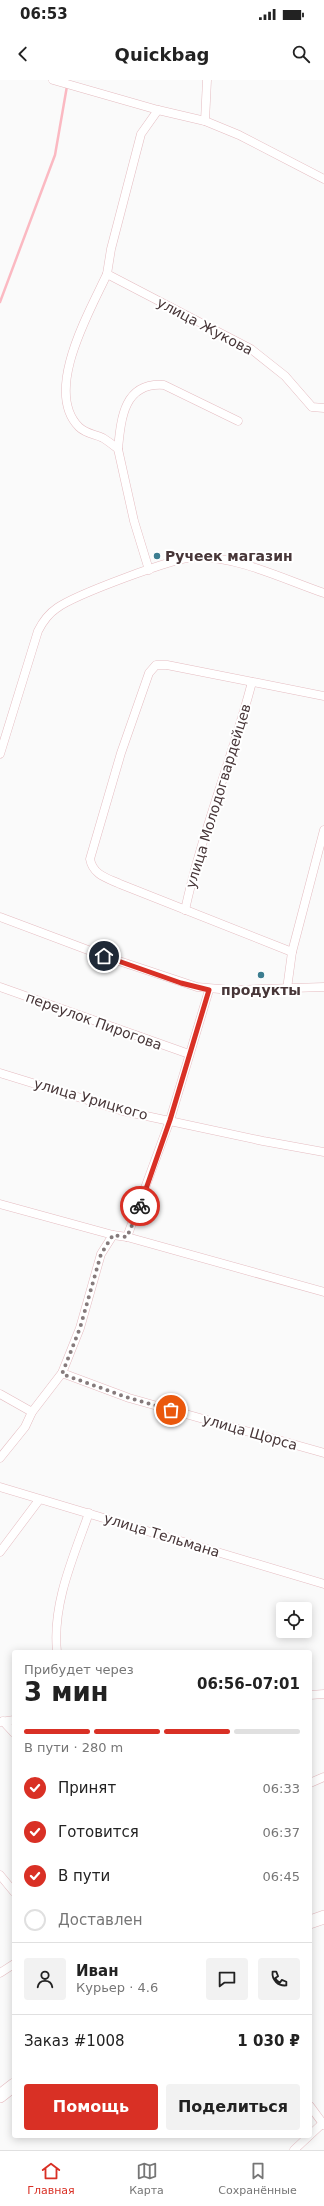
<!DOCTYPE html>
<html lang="ru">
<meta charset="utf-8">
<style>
:root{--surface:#fff;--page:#f2f2f2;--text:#222;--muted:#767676;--line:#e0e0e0;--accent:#d93025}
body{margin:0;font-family:"DejaVu Sans",sans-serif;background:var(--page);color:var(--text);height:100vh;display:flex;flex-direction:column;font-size:15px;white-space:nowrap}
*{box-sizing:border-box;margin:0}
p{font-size:13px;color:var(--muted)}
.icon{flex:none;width:22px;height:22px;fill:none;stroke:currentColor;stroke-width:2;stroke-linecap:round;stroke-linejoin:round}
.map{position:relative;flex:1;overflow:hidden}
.sheet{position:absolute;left:12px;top:1570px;width:300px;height:488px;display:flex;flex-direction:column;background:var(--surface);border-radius:4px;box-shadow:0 2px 10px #0003}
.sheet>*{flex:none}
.controls{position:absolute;left:276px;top:1522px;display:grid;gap:8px}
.controls a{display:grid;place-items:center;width:36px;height:36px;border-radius:4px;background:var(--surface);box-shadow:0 2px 10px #0003;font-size:20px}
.pin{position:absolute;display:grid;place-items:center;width:34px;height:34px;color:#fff;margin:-17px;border:2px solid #fff;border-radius:50%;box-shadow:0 1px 4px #0007}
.courier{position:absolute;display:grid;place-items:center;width:40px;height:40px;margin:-20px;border:3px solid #d93025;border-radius:50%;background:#fff;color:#222;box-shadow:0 1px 5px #0007}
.headline em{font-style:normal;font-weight:800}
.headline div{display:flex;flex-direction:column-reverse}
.headline{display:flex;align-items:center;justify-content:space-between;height:68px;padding:0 12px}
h1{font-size:26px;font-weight:800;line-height:30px}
.bar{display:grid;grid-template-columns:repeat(4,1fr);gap:6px 4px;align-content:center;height:48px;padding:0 12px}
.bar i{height:5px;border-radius:3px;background:var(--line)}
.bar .current{background:var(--accent)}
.bar p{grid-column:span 4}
.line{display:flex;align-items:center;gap:10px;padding:0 12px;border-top:1px solid var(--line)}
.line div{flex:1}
.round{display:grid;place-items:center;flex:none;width:42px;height:42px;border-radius:4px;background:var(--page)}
ol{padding:0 12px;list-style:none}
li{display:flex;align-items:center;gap:12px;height:44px}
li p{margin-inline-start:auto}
li .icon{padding:4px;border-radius:50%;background:var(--accent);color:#fff;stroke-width:4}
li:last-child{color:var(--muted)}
li i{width:22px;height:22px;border:2px solid var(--line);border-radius:50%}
.primary-button{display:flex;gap:8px;margin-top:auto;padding:8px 12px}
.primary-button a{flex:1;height:46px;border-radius:4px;background:var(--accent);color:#fff;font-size:16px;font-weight:800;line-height:46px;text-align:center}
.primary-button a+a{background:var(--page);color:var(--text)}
.status{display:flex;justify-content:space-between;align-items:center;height:28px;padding:0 20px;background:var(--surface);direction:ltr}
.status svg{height:11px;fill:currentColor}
header{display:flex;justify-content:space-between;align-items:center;height:52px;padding:0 12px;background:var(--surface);font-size:18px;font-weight:800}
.dock{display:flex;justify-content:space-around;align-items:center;height:56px;border-top:1px solid var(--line);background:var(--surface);font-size:11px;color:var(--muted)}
.dock a{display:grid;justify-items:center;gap:2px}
.dock .current{color:var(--accent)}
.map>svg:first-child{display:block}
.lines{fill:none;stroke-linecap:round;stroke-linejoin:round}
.stream{stroke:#fbb9c2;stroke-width:2.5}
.street-casing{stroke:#e5bcc1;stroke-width:9}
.primary-casing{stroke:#e5bcc1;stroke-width:14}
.street{stroke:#fff;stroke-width:8}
.primary{stroke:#fff;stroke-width:13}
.done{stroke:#867b7c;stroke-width:4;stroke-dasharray:0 7.2}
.route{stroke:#d93025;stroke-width:5}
.poi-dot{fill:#3c7d90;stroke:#fff;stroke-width:1.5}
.labels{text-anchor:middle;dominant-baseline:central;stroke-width:4;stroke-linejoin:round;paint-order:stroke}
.street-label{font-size:14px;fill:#473638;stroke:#fff}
.poi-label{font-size:14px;font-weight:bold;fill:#473638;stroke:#fff;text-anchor:start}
</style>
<div class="status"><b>06:53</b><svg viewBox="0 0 49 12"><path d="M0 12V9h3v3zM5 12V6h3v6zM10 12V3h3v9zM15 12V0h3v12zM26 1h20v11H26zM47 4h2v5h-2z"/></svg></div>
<header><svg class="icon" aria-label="back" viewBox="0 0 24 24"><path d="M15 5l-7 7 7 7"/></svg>Quickbag<svg class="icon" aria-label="search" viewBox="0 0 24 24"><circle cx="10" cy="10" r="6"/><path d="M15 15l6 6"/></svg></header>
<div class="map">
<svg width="324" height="2070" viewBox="0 0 324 2070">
<rect width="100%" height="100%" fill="#fafafa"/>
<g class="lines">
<path class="stream" d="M0,222L55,75L67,6"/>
<defs>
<g id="street">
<path d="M53,0L158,30L205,41L239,55L324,99"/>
<path d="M205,41L207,0"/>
<path d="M107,194L111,169L141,54L158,30"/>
<path d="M118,369C121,338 124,302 164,305L238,341"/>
<path d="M149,490L134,441L118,369C113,365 108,361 103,358C95,354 86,354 79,347C43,311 90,231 107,194L251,269L285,296L312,327L324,328"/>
<path d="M0,674L38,551C43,541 48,534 57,528C75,515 175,477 196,477C237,476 286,500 324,513"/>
<path d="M185,830C202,752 232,679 252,602"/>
<path d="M0,837L104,876L197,907L231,910L324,907"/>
<path d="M292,872L120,804C107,798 93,795 90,779L121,673L149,593L156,585H167L324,616"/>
<path d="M0,907L189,974"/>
<path d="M287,909L292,872L324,750"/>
<path d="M0,993L123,1031L263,1061L324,1072"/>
<path d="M0,1124L113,1155L127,1157L324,1212"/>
<path d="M127,1157L170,1040L209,910"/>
<path d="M62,1293L129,1318L324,1373"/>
<path d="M0,1314L32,1332"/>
<path d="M0,1378L25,1347L32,1332L62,1293L80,1248L101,1174L113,1155"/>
<path d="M0,1407L324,1504"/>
<path d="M0,1472L39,1420"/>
<path d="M57,1572C52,1524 73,1478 89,1433"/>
<path d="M310,1615L324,1614"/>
<path d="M3,1641L14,1653"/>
<path d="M0,1642L14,1640"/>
<path d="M310,1703L324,1697"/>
<path d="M0,1795L14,1812"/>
<path d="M0,1893L14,1884"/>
<path d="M310,2026L324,2045"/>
<path d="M310,2055L323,2043"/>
<path d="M294,2070L309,2056"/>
</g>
<g id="primary">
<path d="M310,1842L324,1837"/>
<path d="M0,2016L14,2005"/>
</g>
</defs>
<use href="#street" class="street-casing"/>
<use href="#primary" class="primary-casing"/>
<use href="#street" class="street"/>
<use href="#primary" class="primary"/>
</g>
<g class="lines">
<path class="done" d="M140,1126L127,1157L113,1155L101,1174L80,1248L62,1294L129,1318L171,1330"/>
<path class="route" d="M104,876L181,903L209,910L170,1040L140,1126"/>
</g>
<g class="poi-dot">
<circle cx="157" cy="476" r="4"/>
<circle cx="261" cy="895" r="4"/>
</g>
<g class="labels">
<g class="street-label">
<text transform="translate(205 246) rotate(28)">улица Жукова</text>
<text transform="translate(218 716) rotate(-73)">улица Молодогвардейцев</text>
<text transform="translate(94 941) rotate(20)">переулок Пирогова</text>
<text transform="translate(91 1019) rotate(16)">улица Урицкого</text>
<text transform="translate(250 1352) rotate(16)">улица Щорса</text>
<text transform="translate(162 1455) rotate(17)">улица Тельмана</text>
</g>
<g class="poi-label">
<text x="165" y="476">Ручеек магазин</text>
<text x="261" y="910" text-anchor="middle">продукты</text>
</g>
</g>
</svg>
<div class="controls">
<a><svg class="icon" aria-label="locate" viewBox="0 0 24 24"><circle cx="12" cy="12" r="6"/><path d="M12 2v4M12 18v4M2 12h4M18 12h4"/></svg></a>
</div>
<div class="pin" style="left:171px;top:1330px;background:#ea580c"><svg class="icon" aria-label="bag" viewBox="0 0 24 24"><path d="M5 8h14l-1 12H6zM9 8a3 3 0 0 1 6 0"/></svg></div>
<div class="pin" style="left:104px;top:876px;background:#1f2937"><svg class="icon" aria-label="home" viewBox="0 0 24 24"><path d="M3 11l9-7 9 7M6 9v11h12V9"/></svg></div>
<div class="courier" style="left:140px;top:1126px"><svg class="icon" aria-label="bike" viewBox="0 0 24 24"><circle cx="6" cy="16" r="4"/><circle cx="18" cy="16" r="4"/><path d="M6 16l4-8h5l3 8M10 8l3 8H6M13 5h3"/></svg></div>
<section class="sheet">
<div class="headline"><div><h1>3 мин</h1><p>Прибудет через</p></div><em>06:56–07:01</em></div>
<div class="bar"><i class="current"></i><i class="current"></i><i class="current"></i><i></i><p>В пути · 280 m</p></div>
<ol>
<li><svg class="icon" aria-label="check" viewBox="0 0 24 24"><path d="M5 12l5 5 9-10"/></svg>Принят<p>06:33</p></li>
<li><svg class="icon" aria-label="check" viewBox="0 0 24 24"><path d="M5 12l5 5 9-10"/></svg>Готовится<p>06:37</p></li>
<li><svg class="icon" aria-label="check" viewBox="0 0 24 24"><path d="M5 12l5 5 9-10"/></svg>В пути<p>06:45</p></li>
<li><i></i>Доставлен</li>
</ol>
<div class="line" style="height:72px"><a class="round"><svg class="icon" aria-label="person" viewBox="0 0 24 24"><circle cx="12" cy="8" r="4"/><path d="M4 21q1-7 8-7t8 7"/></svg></a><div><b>Иван</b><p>Курьер · 4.6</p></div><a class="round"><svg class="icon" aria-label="chat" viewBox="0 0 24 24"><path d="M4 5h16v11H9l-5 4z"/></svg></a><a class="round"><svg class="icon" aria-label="phone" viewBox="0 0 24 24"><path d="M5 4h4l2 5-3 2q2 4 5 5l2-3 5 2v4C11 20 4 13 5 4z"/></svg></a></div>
<div class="line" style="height:52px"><div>Заказ #1008</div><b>1 030 ₽</b></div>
<div class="primary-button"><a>Помощь</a><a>Поделиться</a></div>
</section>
</div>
<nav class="dock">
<a class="current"><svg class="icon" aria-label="home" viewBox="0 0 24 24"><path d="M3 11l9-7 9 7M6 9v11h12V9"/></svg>Главная</a>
<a><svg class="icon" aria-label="map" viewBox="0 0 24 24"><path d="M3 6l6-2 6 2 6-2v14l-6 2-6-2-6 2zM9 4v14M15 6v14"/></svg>Карта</a>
<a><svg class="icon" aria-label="saved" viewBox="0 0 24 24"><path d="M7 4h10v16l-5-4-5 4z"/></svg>Сохранённые</a>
</nav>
